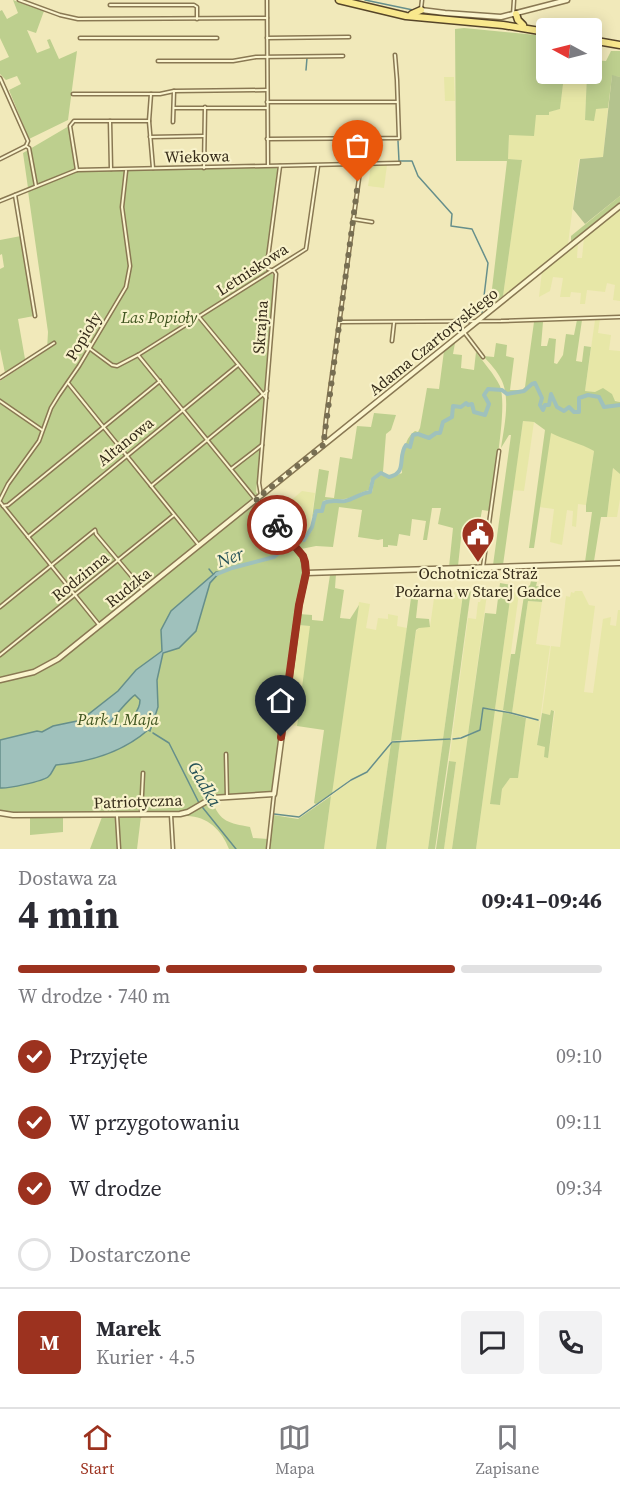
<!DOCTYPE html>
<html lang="pl">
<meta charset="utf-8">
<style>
:root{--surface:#fff;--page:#f2f2f3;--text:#2b2b33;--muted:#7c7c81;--line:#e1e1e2;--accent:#9c321f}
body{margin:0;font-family:"Source Serif 4",serif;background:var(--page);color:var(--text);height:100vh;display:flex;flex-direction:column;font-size:22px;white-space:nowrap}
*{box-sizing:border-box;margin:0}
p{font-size:20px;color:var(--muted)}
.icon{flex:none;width:33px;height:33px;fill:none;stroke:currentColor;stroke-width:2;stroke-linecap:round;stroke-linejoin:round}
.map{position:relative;height:849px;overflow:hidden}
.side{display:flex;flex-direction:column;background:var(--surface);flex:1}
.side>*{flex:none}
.needle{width:39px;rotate:277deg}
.controls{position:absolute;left:536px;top:18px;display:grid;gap:12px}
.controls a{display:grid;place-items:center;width:66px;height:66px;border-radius:6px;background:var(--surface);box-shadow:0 3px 15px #0003;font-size:30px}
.pin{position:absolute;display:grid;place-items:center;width:51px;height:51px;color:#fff;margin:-62px -26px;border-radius:50% 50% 50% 0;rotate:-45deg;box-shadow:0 0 6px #0007}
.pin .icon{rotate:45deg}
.courier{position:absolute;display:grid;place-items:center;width:60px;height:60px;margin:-30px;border:4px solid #9c321f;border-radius:50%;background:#fff;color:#222;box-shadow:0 2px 8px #0007}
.head em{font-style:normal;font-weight:700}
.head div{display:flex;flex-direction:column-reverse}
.head{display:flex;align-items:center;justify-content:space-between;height:102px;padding:0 18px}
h1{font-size:39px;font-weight:700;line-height:45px}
.bar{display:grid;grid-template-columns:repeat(4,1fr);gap:9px 6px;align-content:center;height:72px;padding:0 18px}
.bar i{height:8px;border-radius:4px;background:var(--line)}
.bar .selected{background:var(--accent)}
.bar p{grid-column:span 4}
.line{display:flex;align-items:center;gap:15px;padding:0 18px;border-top:2px solid var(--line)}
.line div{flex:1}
.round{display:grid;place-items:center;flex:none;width:63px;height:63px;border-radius:6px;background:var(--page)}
ol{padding:0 18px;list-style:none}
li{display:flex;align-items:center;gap:18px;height:66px}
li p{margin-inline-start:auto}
li .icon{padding:6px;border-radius:50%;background:var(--accent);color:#fff;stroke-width:4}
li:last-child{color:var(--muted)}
li i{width:33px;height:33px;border:3px solid var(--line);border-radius:50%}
.tab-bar{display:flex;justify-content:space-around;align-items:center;height:84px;border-top:2px solid var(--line);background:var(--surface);font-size:16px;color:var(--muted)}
.tab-bar a{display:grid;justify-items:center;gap:3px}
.tab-bar .selected{color:var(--accent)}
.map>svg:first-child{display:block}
.farmland{fill:#e7e7a7}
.green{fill:#bdcf8e}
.cemetery{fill:#b4c38e}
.water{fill:#9fc1bc;stroke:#668f8b;stroke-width:1.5;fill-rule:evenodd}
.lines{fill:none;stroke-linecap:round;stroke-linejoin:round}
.stream{stroke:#668f8b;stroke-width:1.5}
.river{stroke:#9fc1bc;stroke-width:4}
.minor-casing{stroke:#897853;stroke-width:5}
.tertiary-casing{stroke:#897853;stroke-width:7}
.primary-casing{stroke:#564529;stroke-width:9}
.minor{stroke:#fbf5ce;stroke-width:2}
.tertiary{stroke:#fbf5ce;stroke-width:4}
.primary{stroke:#f9e88d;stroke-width:6}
.done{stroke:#776e52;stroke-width:6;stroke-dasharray:0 10.8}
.route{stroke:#9c321f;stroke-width:8}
.labels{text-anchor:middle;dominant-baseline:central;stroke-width:4.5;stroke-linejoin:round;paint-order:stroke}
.street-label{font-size:16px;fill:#362c1a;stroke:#f8f2ca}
.park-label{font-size:16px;font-style:italic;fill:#3f541f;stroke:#f8f2ca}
.poi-label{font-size:16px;fill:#362c1a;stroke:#f8f2ca}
.water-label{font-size:18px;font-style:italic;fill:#275358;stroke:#f8f2ca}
</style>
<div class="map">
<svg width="620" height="849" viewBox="0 0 620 849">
<rect width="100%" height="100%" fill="#f1e9ba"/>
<g class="farmland">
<path d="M570,74H587L585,120L596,109L608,108L603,157L579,159L568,244L503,296L522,160L508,159L509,135L536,114L560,109L564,76Z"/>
<path d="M444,77H454L455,101H445Z"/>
<path d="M371,165H387L384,188L368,186Z"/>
<path d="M620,209V301L613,300L615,285L607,283L605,292L587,290L585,304H580L581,293L571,292L570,297H560L563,278L553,277L550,291L539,297L542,271L578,242L577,258H582L584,238Z"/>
<path d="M600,319L598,333L611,335L609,350L620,351V402L595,392L585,391L595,320Z"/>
<path d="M523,421L534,422L524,491L513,490Z"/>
<path d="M550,432L565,439L577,442L594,451L586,505L578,504L576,527L572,526L573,511L567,510L562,545L550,542L554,509L539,507Z"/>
<path d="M613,468L620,474V499L617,517H607Z"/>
<path d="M302,491L315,493L310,528L304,538L294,527L290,520L288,503Z"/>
<path d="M435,591L443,592L444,597L449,596L450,592L463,593L443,739L401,740L416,631L421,626L430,627Z"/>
<path d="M575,591H582L589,605L595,606L584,692L593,693L603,619L611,617L610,625L616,626L618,610H620V849H476L495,710L503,712L491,804L500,805L502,789L510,778L518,777L526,718L540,721L537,745L546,747L544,757H548L555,711L551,710L550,715L542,713L551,646L560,647L566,596L570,597L571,592L574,593Z"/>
<path d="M511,592L519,593L503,710L495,709Z"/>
<path d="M483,594H487L468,734L464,736L452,738L468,618L476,619L478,602H480Z"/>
<path d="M528,601L542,602L536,644L550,646L540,720L512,713Z"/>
<path d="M359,602L370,604L366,628L376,630L378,618L388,619V614L398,616L397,626L407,628L391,741L386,747L391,743L376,849H324L331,796L351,781L368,772L381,755L367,772L349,780L332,794Z"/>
<path d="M297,625L311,626L297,726L284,724Z"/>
<path d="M468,735L452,849H444L456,763L449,761L452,739H461Z"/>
<path d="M443,740L428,849H386L400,741Z"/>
</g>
<g class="green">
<path d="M13,0L44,11L36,33L27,30L37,53L50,48L47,40L50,39L59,59L77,51L68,120L29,139L9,90L21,84L17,76L6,80L0,74V61L9,57L0,38V11L2,10L7,19L18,13Z"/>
<path d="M464,28L546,36V74H570L564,76L560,109L549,112V115H536L534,136L509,135L508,159L522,160L503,296L490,306L507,161H456L455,29Z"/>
<path d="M611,51H620V77L612,76L608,108L596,109L594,121L585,120L587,74H591V60L606,61Z"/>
<path d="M69,126L77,170L278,165L265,270L274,275L264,415L256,492L261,498L263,496L259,500L272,516L288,503L290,520L299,533L293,539L282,528L307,559V571L299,614L312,615V620L323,621L330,575L336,574L335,588L344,590L340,618L350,619L359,605L332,794L316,804L314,803L324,730L297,726L310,626L298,625L275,792L215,796L179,813L10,814L0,812V381L47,350L48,332L28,191L61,175L28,188L23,153Z"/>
<path d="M620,196V202L571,242V236Z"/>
<path d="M21,236L34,316L18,319L25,359L5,373L0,349V269L4,267L2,254L0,255V240Z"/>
<path d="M577,320H582L576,361L582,362L584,346L591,347L585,391L595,392L603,388L612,394L615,401L620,402V474L613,468L607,517H601L594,561L585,562L592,512H586V505L594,451C580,443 565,440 551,433L534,548H529L545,430L534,422L523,421L503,565H493L511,435H509L501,448C504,427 511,398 501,379C497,371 490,363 483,356L494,357L496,343L507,345L506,356L514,358L510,390H522L525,387L534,322H543L541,346H547L549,338L556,339L554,363L557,364L563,355L566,334L574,335Z"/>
<path d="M455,343L453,354L462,355L461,368L474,370L476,352C484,363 494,374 500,386C508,407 493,485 489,511L482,510L480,521H472L470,539L461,538L458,566L449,567L453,528L438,524L441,508H432L427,540H423L426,521L412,519L410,536L399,534L397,546L388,545V547H383V539L378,540L358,537L362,510L339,507L333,547L316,546L301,549L294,541L299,537L305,541L311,532L317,512H323L325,504L329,502L349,501L363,494L372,492L374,480L381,475L390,478L402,473C402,460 403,439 415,431L418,432L420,428L427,388L439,389L444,351Z"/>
<path d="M374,413L396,415L391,430L386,434L383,472L371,479L369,490C361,492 353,498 344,499C336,501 331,498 323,501L322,509L315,510L312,518L319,469L329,471L325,497L334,498L340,457L352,459L357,426L371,427Z"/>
<path d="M531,581L537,582L536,586L544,587L542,602L528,601L512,713L503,710L511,654H515L525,589L530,585Z"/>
<path d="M500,583L512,585L495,709L483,708L495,710L476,849H452L468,735L480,730L468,734L485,613L496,614Z"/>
<path d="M464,587L471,590L451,738L443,739Z"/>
<path d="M411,598L418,600L416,618L429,619L430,627L419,628L416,630L401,740L391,741Z"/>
<path d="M551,710L554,711L548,758L544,757L545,747L537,745L542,713L550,715Z"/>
<path d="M503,712L526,718L518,778H510L502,789L500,805L490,804Z"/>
<path d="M451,739L435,849H428L443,740Z"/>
<path d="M400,741L386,849H376L391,743Z"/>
<path d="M449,761L456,762L444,849H436Z"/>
<path d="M331,796L324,849H269L273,815L298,819Z"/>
<path d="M212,801C220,822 229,823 250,827L253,838L268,839L266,849H229C222,830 206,815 185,816Z"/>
<path d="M141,816L137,849H90L102,817Z"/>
<path d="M63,817V832L30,835V818Z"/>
</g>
<path class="cemetery" d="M612,75L620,77V196L585,224L573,209L580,159L603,157Z"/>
<path class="water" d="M216,572H220L210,583L196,631L179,648L163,653L157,680L158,707L150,731L148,730C123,752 89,762 56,765C53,769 52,774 48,777C43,781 7,789 0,788V740L37,731L42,732L53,726L77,721L86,716L118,691L136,670L162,651L161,630L171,611ZM135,695L140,700C140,711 130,721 120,726L109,724C111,720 131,697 135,695Z"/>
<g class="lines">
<g class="stream">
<path d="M365,0L413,10"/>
<path d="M306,70L307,58"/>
<path d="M398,141L399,161H412L418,176L452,214L451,226L472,229L488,263L482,313"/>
<path d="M209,569L213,574"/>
<path d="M153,733L169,743L199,803L236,849"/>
<path d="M453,739L461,738L480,730L483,708L511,713L538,720"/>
<path d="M274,814L299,817L351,780L367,772L392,742L450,739"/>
</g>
<path class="river" d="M217,574L232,568L274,557L296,538L298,535L304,540L312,527L316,511H322L324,503C331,499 337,502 345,501C354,499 361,493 370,492L373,479L381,473L389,477C408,473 397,457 406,445L410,447L413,435L418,434L429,438L436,433H440L443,422L452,417L453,406L461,407L466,403L468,405L472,404L474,412L485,415L489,404L484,395L488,389L502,390L507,394L524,391L532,384L535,383L542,398L540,405L543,410L545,405H549L551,394L557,407L564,411L569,407L574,412H579V398L588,395L599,397L604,407L620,405"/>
<defs>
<g id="minor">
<path d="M19,0L60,15L78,19L267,18"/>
<path d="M267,0L268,165"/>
<path d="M110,5H194L197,7V19"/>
<path d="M421,9L422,0"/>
<path d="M513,15L514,0"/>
<path d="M80,38H217"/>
<path d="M267,38L349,37"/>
<path d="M158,61H233L256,57L343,56"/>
<path d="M0,78L28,141L26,146L29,148L36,186"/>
<path d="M73,94H160L174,91L267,90"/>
<path d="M151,94L149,121L153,168"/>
<path d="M267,102H397"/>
<path d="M174,108H267"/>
<path d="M110,121L111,169"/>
<path d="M173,122L174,91"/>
<path d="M150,137L204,136"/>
<path d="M267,139L399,138L397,80L395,55"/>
<path d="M0,159L26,146"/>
<path d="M204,168L205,107"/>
<path d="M77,170L70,126L74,121H149"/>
<path d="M15,195L35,316"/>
<path d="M0,201L77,170L399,163"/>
<path d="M353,219L372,222"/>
<path d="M199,317L266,398"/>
<path d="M340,322L501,321L620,317"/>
<path d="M464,332L483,357"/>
<path d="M392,341L394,323"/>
<path d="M89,348L112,365L117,366L138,355L306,249L318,166"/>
<path d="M138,355L256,500"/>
<path d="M0,378L54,343"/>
<path d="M68,383L198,544"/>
<path d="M0,401L42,430"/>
<path d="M326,443L324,440L326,419L361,164"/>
<path d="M231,469L262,445"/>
<path d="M151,486L267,391"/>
<path d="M261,495L259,483L276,274L274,271L268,269L267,265L280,166"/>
<path d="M0,500L8,484L39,441L51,408L59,395L79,366L126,287L130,266L122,207L126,171"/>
<path d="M0,502L100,626"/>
<path d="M3,506L8,505L160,381"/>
<path d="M28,537L238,365"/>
<path d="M483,567L499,451"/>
<path d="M0,607L95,530L96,534L143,590"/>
<path d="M0,655L174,515"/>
<path d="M226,754L227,797"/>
<path d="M141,815L143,773"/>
<path d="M171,815L173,849"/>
<path d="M117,816L119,849"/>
<path d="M268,849L274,794"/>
</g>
<g id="tertiary">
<path d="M421,10L445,13L501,17L567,0"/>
<path d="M306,573L620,563"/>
<path d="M0,680L34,672L58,659L620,206"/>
<path d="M0,813L13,815L180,814L188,812L212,798L274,794L299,605L306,573L303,556L256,499"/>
</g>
<g id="primary">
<path d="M339,0L406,16L503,25L546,32"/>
<path d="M412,14L421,10"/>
<path d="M516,14L518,20L523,25"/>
<path d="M591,40L620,45"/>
</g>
</defs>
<use href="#minor" class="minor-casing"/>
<use href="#tertiary" class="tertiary-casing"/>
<use href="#primary" class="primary-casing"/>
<use href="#minor" class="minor"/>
<use href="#tertiary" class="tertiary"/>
<use href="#primary" class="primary"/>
</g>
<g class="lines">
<path class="done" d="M277,525L256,499L326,443L324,440L358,182"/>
<path class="route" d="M277,525L303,556L305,562L306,573L299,605L281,737"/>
</g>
<defs>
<symbol id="civic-pin" viewBox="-11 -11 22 30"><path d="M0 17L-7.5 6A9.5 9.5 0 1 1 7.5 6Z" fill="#9c321f" stroke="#f8f2ca"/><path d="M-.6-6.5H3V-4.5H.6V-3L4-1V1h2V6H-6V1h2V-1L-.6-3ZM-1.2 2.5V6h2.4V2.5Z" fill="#fff"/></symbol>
</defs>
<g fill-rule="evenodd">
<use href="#civic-pin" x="459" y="515" width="38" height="52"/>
</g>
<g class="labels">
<g class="street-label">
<text transform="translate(197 156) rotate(-1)">Wiekowa</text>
<text transform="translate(252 269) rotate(-33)">Letniskowa</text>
<text transform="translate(260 327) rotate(-86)">Skrajna</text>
<text transform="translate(83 336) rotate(-59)">Popioły</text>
<text transform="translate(433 341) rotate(-39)">Adama Czartoryskiego</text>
<text transform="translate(125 441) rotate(-39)">Altanowa</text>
<text transform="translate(80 576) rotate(-39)">Rodzinna</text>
<text transform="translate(128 587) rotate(-39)">Rudzka</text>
<text transform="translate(138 801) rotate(-2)">Patriotyczna</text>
</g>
<g class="park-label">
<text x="159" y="317">Las Popioły</text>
<text x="118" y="719">Park 1 Maja</text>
</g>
<g class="poi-label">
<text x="478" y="573">Ochotnicza Straż<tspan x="478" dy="18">Pożarna w Starej Gadce</tspan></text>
</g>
<g class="water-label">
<text transform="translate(230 557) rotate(-20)">Ner</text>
<text transform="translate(205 784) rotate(60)">Gadka</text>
</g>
</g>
</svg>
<div class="controls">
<a><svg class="needle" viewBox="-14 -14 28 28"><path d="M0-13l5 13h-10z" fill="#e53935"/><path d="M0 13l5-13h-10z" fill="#7c7c81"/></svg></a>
</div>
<div class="pin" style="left:358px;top:182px;background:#ea580c"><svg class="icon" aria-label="bag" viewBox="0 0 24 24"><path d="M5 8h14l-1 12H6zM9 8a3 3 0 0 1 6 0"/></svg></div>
<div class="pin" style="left:281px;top:737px;background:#1f2937"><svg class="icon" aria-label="home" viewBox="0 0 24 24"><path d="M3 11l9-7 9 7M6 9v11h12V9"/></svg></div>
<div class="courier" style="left:277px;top:525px"><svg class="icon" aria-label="bike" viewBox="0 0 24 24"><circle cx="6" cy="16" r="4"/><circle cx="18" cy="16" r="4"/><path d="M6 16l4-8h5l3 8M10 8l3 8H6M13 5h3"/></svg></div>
</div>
<section class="side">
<div class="head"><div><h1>4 min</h1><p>Dostawa za</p></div><em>09:41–09:46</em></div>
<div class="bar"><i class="selected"></i><i class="selected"></i><i class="selected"></i><i></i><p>W drodze · 740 m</p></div>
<ol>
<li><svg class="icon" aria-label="check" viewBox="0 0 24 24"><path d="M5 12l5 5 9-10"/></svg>Przyjęte<p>09:10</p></li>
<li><svg class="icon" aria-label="check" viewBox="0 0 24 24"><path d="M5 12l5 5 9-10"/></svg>W przygotowaniu<p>09:11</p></li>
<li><svg class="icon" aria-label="check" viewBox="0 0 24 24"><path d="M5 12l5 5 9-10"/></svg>W drodze<p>09:34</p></li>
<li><i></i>Dostarczone</li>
</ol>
<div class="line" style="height:108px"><b class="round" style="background:var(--accent);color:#fff">M</b><div><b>Marek</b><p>Kurier · 4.5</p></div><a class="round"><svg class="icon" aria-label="chat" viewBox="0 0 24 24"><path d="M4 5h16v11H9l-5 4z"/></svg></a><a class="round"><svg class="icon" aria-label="phone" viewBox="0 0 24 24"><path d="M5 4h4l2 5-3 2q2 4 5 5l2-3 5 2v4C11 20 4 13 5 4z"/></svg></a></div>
</section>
<nav class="tab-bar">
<a class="selected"><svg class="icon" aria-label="home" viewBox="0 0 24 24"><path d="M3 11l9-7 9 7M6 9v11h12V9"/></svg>Start</a>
<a><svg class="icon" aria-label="map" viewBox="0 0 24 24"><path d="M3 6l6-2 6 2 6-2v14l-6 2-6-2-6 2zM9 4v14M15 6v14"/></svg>Mapa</a>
<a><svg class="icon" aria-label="saved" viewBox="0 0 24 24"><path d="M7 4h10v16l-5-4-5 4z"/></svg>Zapisane</a>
</nav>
